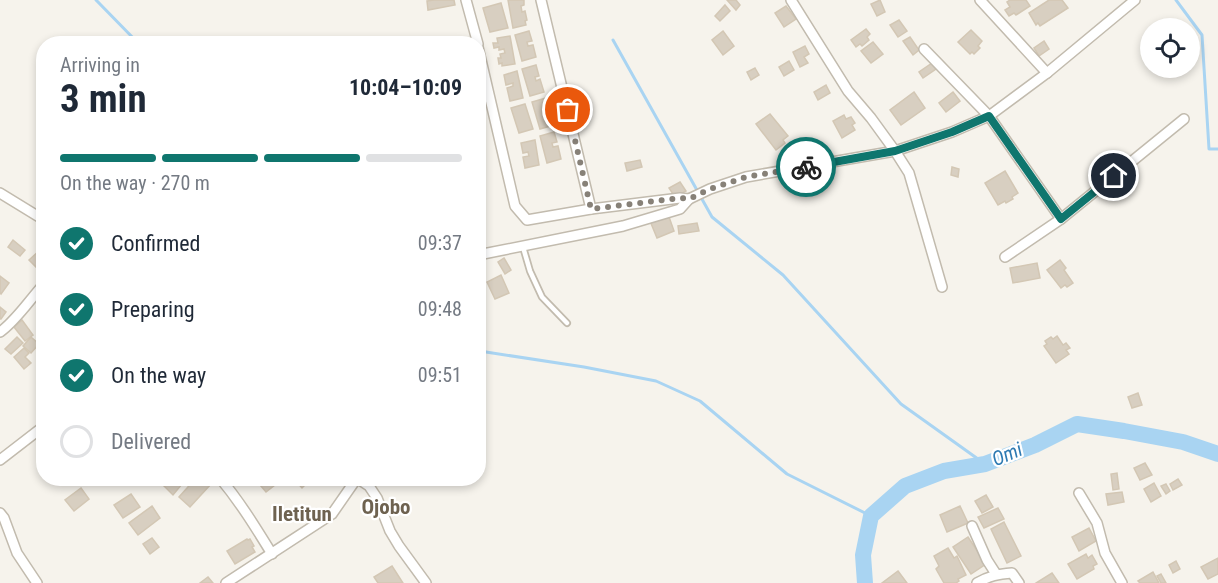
<!DOCTYPE html>
<meta charset="utf-8">
<style>
:root{--surface:#fff;--page:#f6f6f7;--text:#1f2937;--muted:#747a83;--line:#e0e1e3;--accent:#0f766e}
body{margin:0;font-family:"Roboto Condensed",sans-serif;background:var(--page);color:var(--text);height:100vh;display:flex;flex-direction:column;font-size:22px;white-space:nowrap}
*{box-sizing:border-box;margin:0}
p{font-size:20px;color:var(--muted)}
.icon{flex:none;width:33px;height:33px;fill:none;stroke:currentColor;stroke-width:2;stroke-linecap:round;stroke-linejoin:round}
.map{position:relative;flex:1;overflow:hidden}
.drawer{position:absolute;left:36px;top:36px;width:450px;height:450px;display:flex;flex-direction:column;background:var(--surface);border-radius:24px;box-shadow:0 3px 9px #0003}
.drawer>*{flex:none}
.controls{position:absolute;left:1140px;top:18px;display:grid;gap:12px}
.controls a{display:grid;place-items:center;width:60px;height:60px;border-radius:50%;background:var(--surface);box-shadow:0 3px 9px #0003;font-size:30px}
.pin{position:absolute;display:grid;place-items:center;width:51px;height:51px;color:#fff;margin:-26px;border:3px solid #fff;border-radius:50%;box-shadow:0 2px 6px #0007}
.courier{position:absolute;display:grid;place-items:center;width:60px;height:60px;margin:-30px;border:4px solid #0f766e;border-radius:50%;background:#fff;color:#222;box-shadow:0 2px 8px #0007}
.summary em{font-style:normal;font-weight:700}
.summary div{display:flex;flex-direction:column-reverse}
.summary{display:flex;align-items:center;justify-content:space-between;height:102px;padding:0 24px}
h1{font-size:39px;font-weight:700;line-height:45px}
.bar{display:grid;grid-template-columns:repeat(4,1fr);gap:9px 6px;align-content:center;height:72px;padding:0 24px}
.bar i{height:8px;border-radius:4px;background:var(--line)}
.bar .active{background:var(--accent)}
.bar p{grid-column:span 4}
ol{padding:0 24px;list-style:none}
li{display:flex;align-items:center;gap:18px;height:66px}
li p{margin-inline-start:auto}
li .icon{padding:6px;border-radius:50%;background:var(--accent);color:#fff;stroke-width:4}
li:last-child{color:var(--muted)}
li i{width:33px;height:33px;border:3px solid var(--line);border-radius:50%}
.map>svg:first-child{display:block}
.lines{fill:none;stroke-linecap:round;stroke-linejoin:round}
.stream{stroke:#a9d4f2;stroke-width:3}
.river{stroke:#a9d4f2;stroke-width:16}
.building{fill:#d8cfc1;stroke:#d3c7b4;stroke-width:1.5}
.lane-casing{stroke:#c2bbae;stroke-width:8}
.street-casing{stroke:#c2bbae;stroke-width:12}
.lane{stroke:#fff;stroke-width:4.5}
.street{stroke:#fff;stroke-width:9}
.done{stroke:#878178;stroke-width:6;stroke-dasharray:0 10.8}
.route{stroke:#0f766e;stroke-width:8}
.labels{text-anchor:middle;dominant-baseline:central;stroke-width:4.5;stroke-linejoin:round;paint-order:stroke}
.water-label{font-size:20px;font-style:italic;fill:#2e7ab2;stroke:#fff}
.quarter-label{font-size:21px;font-weight:bold;fill:#6e6250;stroke:#fff}
</style>
<div class="map">
<svg width="1218" height="583" viewBox="0 0 1218 583">
<rect width="100%" height="100%" fill="#f6f3ec"/>
<g class="lines">
<g class="stream">
<path d="M96,0L139,44"/>
<path d="M1176,0L1202,35L1209,149H1218"/>
<path d="M613,40L712,217L783,275L901,404L985,464"/>
<path d="M478,348L486,352L584,367L656,381L700,401L787,474L871,516"/>
</g>
<path class="river" d="M865,583L863,555L871,516L905,486L944,471L985,464L1035,445L1077,424L1124,431L1183,442L1218,454"/>
</g>
<g class="building">
<path d="M434,0H454L455,5L428,10L427,1Z"/>
<path d="M508,0H524V5L521,6L522,12L525,11L527,20L525,21L526,25L513,28Z"/>
<path d="M727,0H736L740,5L736,10Z"/>
<path d="M880,0L885,12L877,16L871,4Z"/>
<path d="M1010,0H1026L1030,6L1016,15L1014,13L1009,16L1005,10L1010,7L1007,2Z"/>
<path d="M1049,0H1062L1068,8L1040,26L1038,23L1036,25L1029,13Z"/>
<path d="M501,3L508,28L490,32L483,8Z"/>
<path d="M725,5L730,11L720,21L715,16Z"/>
<path d="M786,6L796,19L784,27L775,13Z"/>
<path d="M899,20L907,31L898,37L890,25Z"/>
<path d="M866,29L870,34L867,37L869,40L862,46L860,44L856,47L851,40Z"/>
<path d="M971,30L982,41L978,46L980,48L974,54L972,52L970,54L958,42Z"/>
<path d="M529,31L532,41L527,42L528,46L533,45L536,57L522,61L515,35Z"/>
<path d="M723,31L734,46L723,55L712,40Z"/>
<path d="M510,36L515,64L502,66V63L499,64L498,58H501L500,54L505,53L504,49L499,50V47L494,48L493,43H498L497,38Z"/>
<path d="M910,37L919,50L913,55L903,41Z"/>
<path d="M1044,41L1049,49L1039,56L1034,48Z"/>
<path d="M873,42L883,54L871,63L861,51Z"/>
<path d="M805,46L809,54L804,57L808,63L800,67L793,52Z"/>
<path d="M789,61L794,70L784,76L779,67Z"/>
<path d="M932,63L936,69L923,78L919,72Z"/>
<path d="M536,65L539,76L535,77L536,81L540,79L544,92L530,96L522,69Z"/>
<path d="M755,68L759,75L751,80L747,72Z"/>
<path d="M517,71L523,98L510,101L507,88L513,86V83L506,85L504,75Z"/>
<path d="M826,85L830,93L818,100L814,92Z"/>
<path d="M914,92L925,108L901,125L890,110Z"/>
<path d="M953,92L960,101L946,112L939,103Z"/>
<path d="M546,98L549,109L545,110L546,113L550,112L554,125L540,129L532,102Z"/>
<path d="M525,104L533,129L519,133L511,108Z"/>
<path d="M770,114L788,136L783,140L785,143L776,150L756,124Z"/>
<path d="M844,115L846,119L851,117L855,123L852,125L855,130L842,138L833,121Z"/>
<path d="M554,132L557,142L552,143L553,147L558,146L561,159L547,163L540,136Z"/>
<path d="M535,140L539,165L525,168L523,157L529,156L528,152L523,153L521,143Z"/>
<path d="M640,160L642,167L627,171L625,163Z"/>
<path d="M952,167L959,169L958,177L951,175Z"/>
<path d="M1005,171L1018,193L1012,197L1013,199L1006,203L1005,201L998,205L985,183Z"/>
<path d="M680,182L686,191L675,197L669,188Z"/>
<path d="M668,214L674,231L657,238L650,221Z"/>
<path d="M697,223L699,231L679,234L678,226Z"/>
<path d="M13,240L25,250L20,256L8,247Z"/>
<path d="M40,250L44,253V268L39,270L29,260Z"/>
<path d="M504,258L511,270L505,274L498,262Z"/>
<path d="M1060,260L1066,268L1064,270L1073,283L1067,287L1065,285L1061,288L1047,270Z"/>
<path d="M1037,263L1040,278L1013,283L1010,268Z"/>
<path d="M501,275L509,293L495,299L487,282Z"/>
<path d="M0,276L9,283L1,294L0,293Z"/>
<path d="M0,307L6,312L1,319H0Z"/>
<path d="M22,320L33,335L25,341L14,327Z"/>
<path d="M1057,336L1063,345L1066,343L1070,348L1066,350L1069,354L1056,363L1044,346L1047,344L1045,341L1051,337L1053,339Z"/>
<path d="M17,337L23,343L11,354L5,349Z"/>
<path d="M31,337L39,344L31,353L23,346Z"/>
<path d="M24,348L29,353L25,357L31,363L24,369L14,357Z"/>
<path d="M1138,393L1142,405L1132,408L1128,397Z"/>
<path d="M1145,463L1152,475L1140,480L1134,468Z"/>
<path d="M1117,473L1119,489L1113,490L1111,474Z"/>
<path d="M167,478H187L173,495L162,484Z"/>
<path d="M196,478H199L202,481L205,479L211,484L190,507L179,497Z"/>
<path d="M278,478L280,481L266,492L255,479Z"/>
<path d="M293,478H312L302,488Z"/>
<path d="M1178,479L1182,485L1173,490L1170,484Z"/>
<path d="M1154,483L1161,496L1151,502L1144,489Z"/>
<path d="M1166,484L1170,491L1166,494L1161,486Z"/>
<path d="M81,488L89,499L74,511L65,500Z"/>
<path d="M1122,492L1124,502L1108,505L1106,494Z"/>
<path d="M131,494L140,507L123,518L114,505Z"/>
<path d="M986,495L993,507L982,513L975,501Z"/>
<path d="M152,506L160,518L138,535L129,523Z"/>
<path d="M960,506L968,523L947,532L940,515Z"/>
<path d="M998,508L1004,519L984,528L978,517Z"/>
<path d="M1004,522L1021,556L1007,563L991,529Z"/>
<path d="M1089,528L1096,541L1079,551L1072,537Z"/>
<path d="M968,537L986,564L971,574L953,547Z"/>
<path d="M152,538L159,547L150,554L143,544Z"/>
<path d="M247,539L248,540L250,539L254,546L252,547L255,552L235,564L227,551Z"/>
<path d="M948,548L954,558L957,556L966,575L958,579L959,581L956,583H944L936,569L939,566L934,556Z"/>
<path d="M1086,554L1088,558L1092,555L1097,564L1093,566L1094,569L1077,579L1068,564Z"/>
<path d="M1218,558V574L1208,579L1201,567Z"/>
<path d="M1176,561L1180,569L1173,573L1169,565Z"/>
<path d="M392,566L403,583H378L374,577Z"/>
<path d="M898,571L907,583H882Z"/>
<path d="M1153,572L1159,583H1140L1138,581Z"/>
<path d="M1052,573L1059,583H1036Z"/>
<path d="M1161,574L1166,583H1161L1157,576Z"/>
<path d="M208,577L213,583H200Z"/>
</g>
<g class="lines">
<defs>
<path id="lane" d="M523,247L530,271L542,297L567,323"/>
<g id="street">
<path d="M466,0L478,44"/>
<path d="M541,0L591,209"/>
<path d="M791,0L848,91L871,118L895,151L909,173L942,287"/>
<path d="M980,0L1047,73"/>
<path d="M478,47L515,206L527,220L591,209L680,198L689,199L710,189L746,177L895,151L952,132L989,116L1047,73L1135,0"/>
<path d="M924,49L989,116L1061,219"/>
<path d="M0,193L44,220"/>
<path d="M478,255L623,226L680,209L689,199"/>
<path d="M1005,257L1061,219L1184,119"/>
<path d="M0,332C16,321 31,298 44,284"/>
<path d="M0,460L44,426"/>
<path d="M220,478C240,502 256,528 272,554"/>
<path d="M357,478L369,486L377,498L390,531L399,546L426,583"/>
<path d="M1079,493L1097,523L1105,553L1122,583"/>
<path d="M0,513L4,518L17,553L37,583"/>
<path d="M972,526L987,560L996,574"/>
<path d="M226,583L332,514L357,478"/>
<path d="M977,583C989,576 998,574 1012,573L1019,583"/>
</g>
</defs>
<use href="#lane" class="lane-casing"/>
<use href="#street" class="street-casing"/>
<use href="#lane" class="lane"/>
<use href="#street" class="street"/>
</g>
<g class="lines">
<path class="done" d="M568,110L591,209L680,198L689,199L710,189L746,177L806,167"/>
<path class="route" d="M806,167L895,151L952,132L989,116L1061,219L1114,176"/>
</g>
<g class="labels">
<g class="water-label">
<text transform="translate(1007 454) rotate(-23)">Omi</text>
</g>
<g class="quarter-label">
<text x="386" y="507">Ojobo</text>
<text x="302" y="514">Iletitun</text>
</g>
</g>
</svg>
<div class="controls">
<a><svg class="icon" aria-label="locate" viewBox="0 0 24 24"><circle cx="12" cy="12" r="6"/><path d="M12 2v4M12 18v4M2 12h4M18 12h4"/></svg></a>
</div>
<div class="pin" style="left:568px;top:110px;background:#ea580c"><svg class="icon" aria-label="bag" viewBox="0 0 24 24"><path d="M5 8h14l-1 12H6zM9 8a3 3 0 0 1 6 0"/></svg></div>
<div class="pin" style="left:1114px;top:176px;background:#1f2937"><svg class="icon" aria-label="home" viewBox="0 0 24 24"><path d="M3 11l9-7 9 7M6 9v11h12V9"/></svg></div>
<div class="courier" style="left:806px;top:167px"><svg class="icon" aria-label="bike" viewBox="0 0 24 24"><circle cx="6" cy="16" r="4"/><circle cx="18" cy="16" r="4"/><path d="M6 16l4-8h5l3 8M10 8l3 8H6M13 5h3"/></svg></div>
<section class="drawer">
<div class="summary"><div><h1>3 min</h1><p>Arriving in</p></div><em>10:04–10:09</em></div>
<div class="bar"><i class="active"></i><i class="active"></i><i class="active"></i><i></i><p>On the way · 270 m</p></div>
<ol>
<li><svg class="icon" aria-label="check" viewBox="0 0 24 24"><path d="M5 12l5 5 9-10"/></svg>Confirmed<p>09:37</p></li>
<li><svg class="icon" aria-label="check" viewBox="0 0 24 24"><path d="M5 12l5 5 9-10"/></svg>Preparing<p>09:48</p></li>
<li><svg class="icon" aria-label="check" viewBox="0 0 24 24"><path d="M5 12l5 5 9-10"/></svg>On the way<p>09:51</p></li>
<li><i></i>Delivered</li>
</ol>
</section>
</div>
